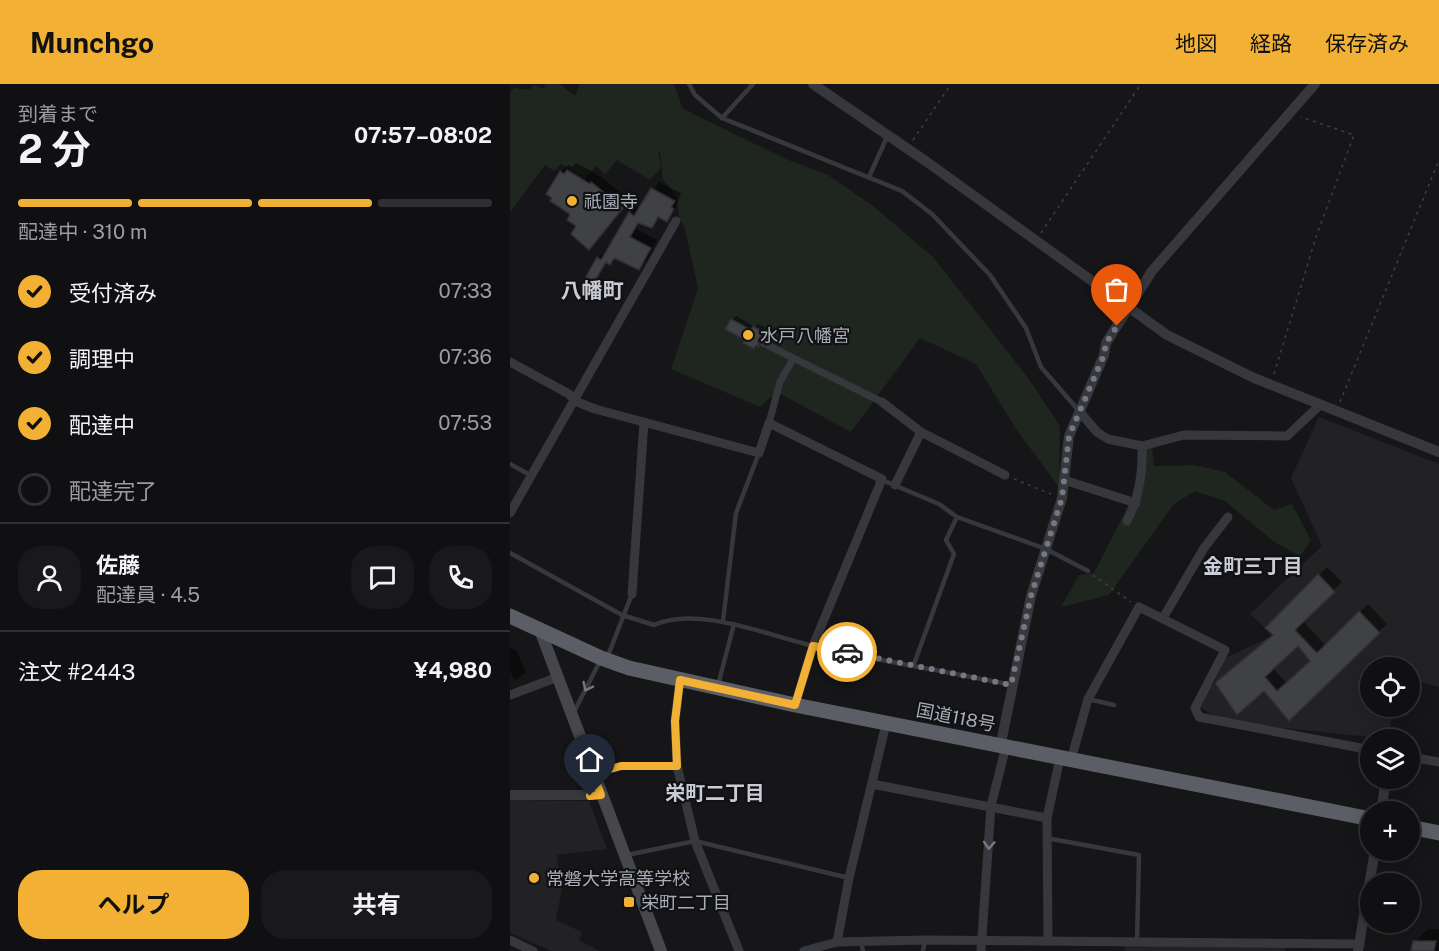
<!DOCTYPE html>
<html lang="ja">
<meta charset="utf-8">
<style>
:root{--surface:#101012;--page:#19191b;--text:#f1f3f6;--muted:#9c9d9f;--line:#303032;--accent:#f2b134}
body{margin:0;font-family:"Public Sans","Noto Sans JP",sans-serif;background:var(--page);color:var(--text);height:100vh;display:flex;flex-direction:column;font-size:22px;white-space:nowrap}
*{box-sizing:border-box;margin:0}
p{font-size:20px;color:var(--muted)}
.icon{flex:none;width:33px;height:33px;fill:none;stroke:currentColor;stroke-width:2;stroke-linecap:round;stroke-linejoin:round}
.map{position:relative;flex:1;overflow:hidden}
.drawer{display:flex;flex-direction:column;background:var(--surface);width:510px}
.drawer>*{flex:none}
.fabs{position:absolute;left:850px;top:573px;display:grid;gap:12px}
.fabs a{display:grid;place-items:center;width:60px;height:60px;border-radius:50%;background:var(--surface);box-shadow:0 3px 15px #0003,0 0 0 2px var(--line);font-size:30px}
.pin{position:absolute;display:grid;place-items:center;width:51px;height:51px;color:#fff;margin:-62px -26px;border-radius:50% 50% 50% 0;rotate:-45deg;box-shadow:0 0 6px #0007}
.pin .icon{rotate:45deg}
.courier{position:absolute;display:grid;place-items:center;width:60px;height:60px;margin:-30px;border:4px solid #f2b134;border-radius:50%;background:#fff;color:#222;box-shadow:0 2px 8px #0007}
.overview em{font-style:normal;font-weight:700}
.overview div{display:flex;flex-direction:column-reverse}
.overview{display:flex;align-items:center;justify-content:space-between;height:102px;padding:0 18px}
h1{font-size:39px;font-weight:700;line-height:45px}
.bar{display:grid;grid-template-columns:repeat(4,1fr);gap:9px 6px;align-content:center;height:72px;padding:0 18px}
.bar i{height:8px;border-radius:4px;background:var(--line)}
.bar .selected{background:var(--accent)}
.bar p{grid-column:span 4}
.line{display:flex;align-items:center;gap:15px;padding:0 18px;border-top:2px solid var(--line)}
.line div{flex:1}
.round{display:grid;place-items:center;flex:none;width:63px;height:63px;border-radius:24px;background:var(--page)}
ol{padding:0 18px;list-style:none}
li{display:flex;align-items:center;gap:18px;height:66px}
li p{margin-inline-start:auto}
li .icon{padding:6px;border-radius:50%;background:var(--accent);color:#111;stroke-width:4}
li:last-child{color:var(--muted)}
li i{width:33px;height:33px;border:3px solid var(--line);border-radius:50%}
.action{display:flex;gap:12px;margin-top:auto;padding:12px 18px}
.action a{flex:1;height:69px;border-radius:24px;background:var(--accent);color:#111;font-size:24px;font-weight:700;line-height:69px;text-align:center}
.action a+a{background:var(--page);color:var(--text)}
header{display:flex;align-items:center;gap:36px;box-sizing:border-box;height:84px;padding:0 30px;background:var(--accent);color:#111}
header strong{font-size:28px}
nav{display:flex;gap:33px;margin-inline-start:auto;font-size:21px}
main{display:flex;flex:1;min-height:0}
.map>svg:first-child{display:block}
.built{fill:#222225}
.green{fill:#1e261f}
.shadow{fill:#0007;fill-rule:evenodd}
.building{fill:#404145;stroke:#303034;stroke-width:1.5;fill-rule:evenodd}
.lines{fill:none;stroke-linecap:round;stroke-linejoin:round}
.path{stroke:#3d3f44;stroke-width:1.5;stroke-dasharray:3 4.5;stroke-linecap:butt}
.service{stroke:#37383d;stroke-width:4.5}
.pedestrian{stroke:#37383d;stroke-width:7}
.minor{stroke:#37383d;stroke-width:9}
.tertiary{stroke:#37383d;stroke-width:10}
.secondary{stroke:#45474d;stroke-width:12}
.trunk{stroke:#5b5e65;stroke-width:15}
.oneway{stroke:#757881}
.done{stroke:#757880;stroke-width:6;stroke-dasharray:0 10.8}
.route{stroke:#f2b134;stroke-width:8}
.poi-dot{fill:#f2b134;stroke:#111113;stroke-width:2}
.labels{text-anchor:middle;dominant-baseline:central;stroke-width:4.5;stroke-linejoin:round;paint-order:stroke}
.poi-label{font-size:18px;fill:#a8adb8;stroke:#111113;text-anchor:start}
.street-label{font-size:18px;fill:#a8adb8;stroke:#111113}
.neighbourhood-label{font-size:20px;font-weight:bold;fill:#c9ccd4;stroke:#111113}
.quarter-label{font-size:21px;font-weight:bold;fill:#c9ccd4;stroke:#111113}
</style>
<header>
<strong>Munchgo</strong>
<nav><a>地図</a><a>経路</a><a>保存済み</a></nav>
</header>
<main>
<section class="drawer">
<div class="overview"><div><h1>2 分</h1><p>到着まで</p></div><em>07:57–08:02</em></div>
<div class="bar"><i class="selected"></i><i class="selected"></i><i class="selected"></i><i></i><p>配達中 · 310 m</p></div>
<ol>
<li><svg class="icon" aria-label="check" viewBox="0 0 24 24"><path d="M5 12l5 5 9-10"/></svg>受付済み<p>07:33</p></li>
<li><svg class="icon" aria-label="check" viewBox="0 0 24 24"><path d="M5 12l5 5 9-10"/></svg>調理中<p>07:36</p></li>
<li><svg class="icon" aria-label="check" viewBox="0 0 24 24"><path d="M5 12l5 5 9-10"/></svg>配達中<p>07:53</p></li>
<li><i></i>配達完了</li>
</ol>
<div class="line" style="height:108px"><a class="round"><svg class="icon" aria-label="person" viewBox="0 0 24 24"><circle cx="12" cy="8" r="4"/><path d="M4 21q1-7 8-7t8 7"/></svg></a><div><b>佐藤</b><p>配達員 · 4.5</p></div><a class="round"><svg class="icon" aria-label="chat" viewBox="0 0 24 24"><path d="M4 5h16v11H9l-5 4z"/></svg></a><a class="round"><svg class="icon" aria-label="phone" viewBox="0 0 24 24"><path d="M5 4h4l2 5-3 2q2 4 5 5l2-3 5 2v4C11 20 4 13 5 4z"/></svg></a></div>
<div class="line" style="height:78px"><div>注文 #2443</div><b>¥4,980</b></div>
<div class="action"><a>ヘルプ</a><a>共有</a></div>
</section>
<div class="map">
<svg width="929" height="867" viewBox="0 0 929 867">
<rect width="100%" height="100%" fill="#161618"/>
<g class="built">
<path d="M809,333L929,380V603L900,595V584H861V622L883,623L878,655L717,638L688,623L695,602L704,600L715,574L763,552L740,530L812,462L781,394Z"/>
<path d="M0,716L79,717L97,765L47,771L49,785L46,802L52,803L46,836L72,848L69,856L90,867H42L0,849Z"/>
<path d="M615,860L775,861V867H615Z"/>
</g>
<g class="green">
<path d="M36,0H50L65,12L70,0H164L173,25L276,75L318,91L362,121L423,173L519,295L550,342L549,403L506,345L466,280L410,254L341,348L267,308L250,323L161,285L188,204L175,145L169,133L167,114L153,95L150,68L148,66L151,84L140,96L107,76L95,90L86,82L75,95L51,80L44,87L35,81L0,128V9L4,4L20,6L24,1L33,5Z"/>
<path d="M642,361L644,382L685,381L715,388L764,426L782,420L801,456L790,472L763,457L715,417L685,407L664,420L599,511L551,523L569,491L584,489L633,392V363Z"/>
</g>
<g class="shadow">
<path d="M66,79L90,92L120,116L87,156L68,142L62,129L51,88L58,81L62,83Z"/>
<path d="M149,98L171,109L164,129L157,136L150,132L141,142L130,138L126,145L147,156L136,177L129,185L106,173L100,179L98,177L80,203L88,174L95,167L98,168L120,129L127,122L130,125Z"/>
<path d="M226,232L245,243L248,240L256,244L249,261L244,263L237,255L222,236Z"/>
<path d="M817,483L832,498L793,537L816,562L858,520L877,540L779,635L754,605L727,629L765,551L757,544ZM788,560L802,577L776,599L763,584Z"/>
<path d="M0,564L7,567L16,589L4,597L0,586Z"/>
<path d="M918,845H929V867H903L905,858Z"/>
</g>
<g class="building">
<path d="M57,86L80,100L81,98L113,124L79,166L61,150L66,142L57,136L60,130L40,117L42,114L36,110L50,87L54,90Z"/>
<path d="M141,104L165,117L161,123L164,125L157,138L148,133L142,144L128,139L120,153L141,164L129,186L104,174L100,181L96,178L80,205L72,200L87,173L91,176L119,128L124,132Z"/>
<path d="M221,235L241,246L243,242L253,248L248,257L249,263L246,261L244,265L233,259L235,256L215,245Z"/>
<path d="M808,490L825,508L785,546L807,569L849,527L870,549L779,637L754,607L727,631L705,599L763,551L755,544ZM788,562L800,577L767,607L755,593Z"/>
<path d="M903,857H926L924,867H901Z"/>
</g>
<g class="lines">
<g class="path">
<path d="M403,56L441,0"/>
<path d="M531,149L631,0"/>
<path d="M764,290L807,150L844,51L791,33"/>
<path d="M830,318L929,76"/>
<path d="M504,395L541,410"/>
<path d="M583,491L621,518"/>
</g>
<g class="service">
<path d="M179,0L185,11L212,34L392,107L422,130L480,191L516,244L531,283L569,327"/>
<path d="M212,34L243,0"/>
<path d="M359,93L377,53"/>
<path d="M0,380L20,391"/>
<path d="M372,396L429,420L447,433L536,465L578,487"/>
<path d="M0,469L112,531L144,541C188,521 259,552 304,562C369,577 436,587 501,601"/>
<path d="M213,537L226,429L249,369"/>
<path d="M97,574L122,510"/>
<path d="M404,580L444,470L436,456L447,433"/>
<path d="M208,601L224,540"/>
<path d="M578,615L604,621"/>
<path d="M64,628L90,577"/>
<path d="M87,689L111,682H167"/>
<path d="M536,754L629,771L627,857"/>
<path d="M117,771L185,757L339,794"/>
<path d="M900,825L904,826"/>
<path d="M351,857L353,867"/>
<path d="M413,867L415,856"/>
</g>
<g class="pedestrian">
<path d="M253,259L372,318"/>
<path d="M259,339L270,298L283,275"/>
</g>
<g class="minor">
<path d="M0,278L59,310L65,317L85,325L249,369L259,339L372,395L303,562L285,621"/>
<path d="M372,318L411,348L495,391"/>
<path d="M569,327L587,348L598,355L632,362L674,351L777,352L810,321"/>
<path d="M554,396L626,419"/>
<path d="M385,401L411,348"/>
<path d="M0,429L166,137"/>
<path d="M617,437C629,414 633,388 632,362"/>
<path d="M122,510L134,338"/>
<path d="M653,534L694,464L718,433"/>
<path d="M170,596L165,637L167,682L185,757L229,867"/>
<path d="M0,611L48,593"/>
<path d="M900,673L929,678"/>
<path d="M561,676L578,615L629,523L715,566L685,624L689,633L861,666"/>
<path d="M362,700L537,734"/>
<path d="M0,856L23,867"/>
<path d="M538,857L537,734L550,674"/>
<path d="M327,858L339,794L376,640"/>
<path d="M294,867L327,858L415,856L850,860"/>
<path d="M471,867L481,722L494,670L493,662"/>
</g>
<g class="tertiary">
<path d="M303,0L417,78L657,251L744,294L929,368"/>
<path d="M493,662L492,654L521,512L552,414L559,352L594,271L596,259L642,187L805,0"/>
<path d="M0,711H91"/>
<path d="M871,728L876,694"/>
<path d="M848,867L865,766"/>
</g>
<path class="secondary" d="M30,546L151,867"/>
<g class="trunk">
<path d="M0,532L91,574L119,584L285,621L861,735"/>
<path d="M900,743L929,749"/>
</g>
</g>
<defs><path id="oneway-chevron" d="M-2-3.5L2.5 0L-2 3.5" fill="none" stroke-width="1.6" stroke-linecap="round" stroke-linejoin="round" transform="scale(1.5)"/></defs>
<g class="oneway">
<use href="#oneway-chevron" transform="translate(77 603) rotate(116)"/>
<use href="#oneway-chevron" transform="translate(479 761) rotate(94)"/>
</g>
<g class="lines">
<path class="done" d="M337,568L501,601L521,512L552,414L559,352L594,271L596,259L607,242"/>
<path class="route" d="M80,712L91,711L83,690L111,682H167L165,637L170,596L285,621L303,562L337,568"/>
</g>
<g class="poi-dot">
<circle cx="62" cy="117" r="6"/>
<circle cx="238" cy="251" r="6"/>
<circle cx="24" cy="794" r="6"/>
<rect x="113" y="812" width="12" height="12" rx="3"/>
</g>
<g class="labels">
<g class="poi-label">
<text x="74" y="117">祇園寺</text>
<text x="250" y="251">水戸八幡宮</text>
<text x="36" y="794">常磐大学高等学校</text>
<text x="131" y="818">栄町二丁目</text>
</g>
<g class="street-label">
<text transform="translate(446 633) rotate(11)">国道118号</text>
</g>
<g class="neighbourhood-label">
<text x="743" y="482">金町三丁目</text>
<text x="205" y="709">栄町二丁目</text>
</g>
<g class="quarter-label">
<text x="82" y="206">八幡町</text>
</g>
</g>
</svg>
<div class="fabs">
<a><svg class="icon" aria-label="locate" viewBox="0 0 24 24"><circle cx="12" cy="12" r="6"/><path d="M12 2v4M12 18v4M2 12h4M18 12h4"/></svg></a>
<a><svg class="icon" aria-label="layers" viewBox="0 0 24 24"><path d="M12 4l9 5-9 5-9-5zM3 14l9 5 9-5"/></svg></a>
<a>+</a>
<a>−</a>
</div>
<div class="pin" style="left:607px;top:242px;background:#ea580c"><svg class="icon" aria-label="bag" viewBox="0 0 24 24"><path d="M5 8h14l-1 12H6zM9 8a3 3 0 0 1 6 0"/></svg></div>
<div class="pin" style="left:80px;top:712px;background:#1f2937"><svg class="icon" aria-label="home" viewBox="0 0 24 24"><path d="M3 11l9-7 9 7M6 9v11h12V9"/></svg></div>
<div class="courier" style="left:337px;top:568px"><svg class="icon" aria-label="car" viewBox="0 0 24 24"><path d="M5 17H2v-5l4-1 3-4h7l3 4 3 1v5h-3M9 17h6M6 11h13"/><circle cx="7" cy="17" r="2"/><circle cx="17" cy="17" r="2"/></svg></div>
</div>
</main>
